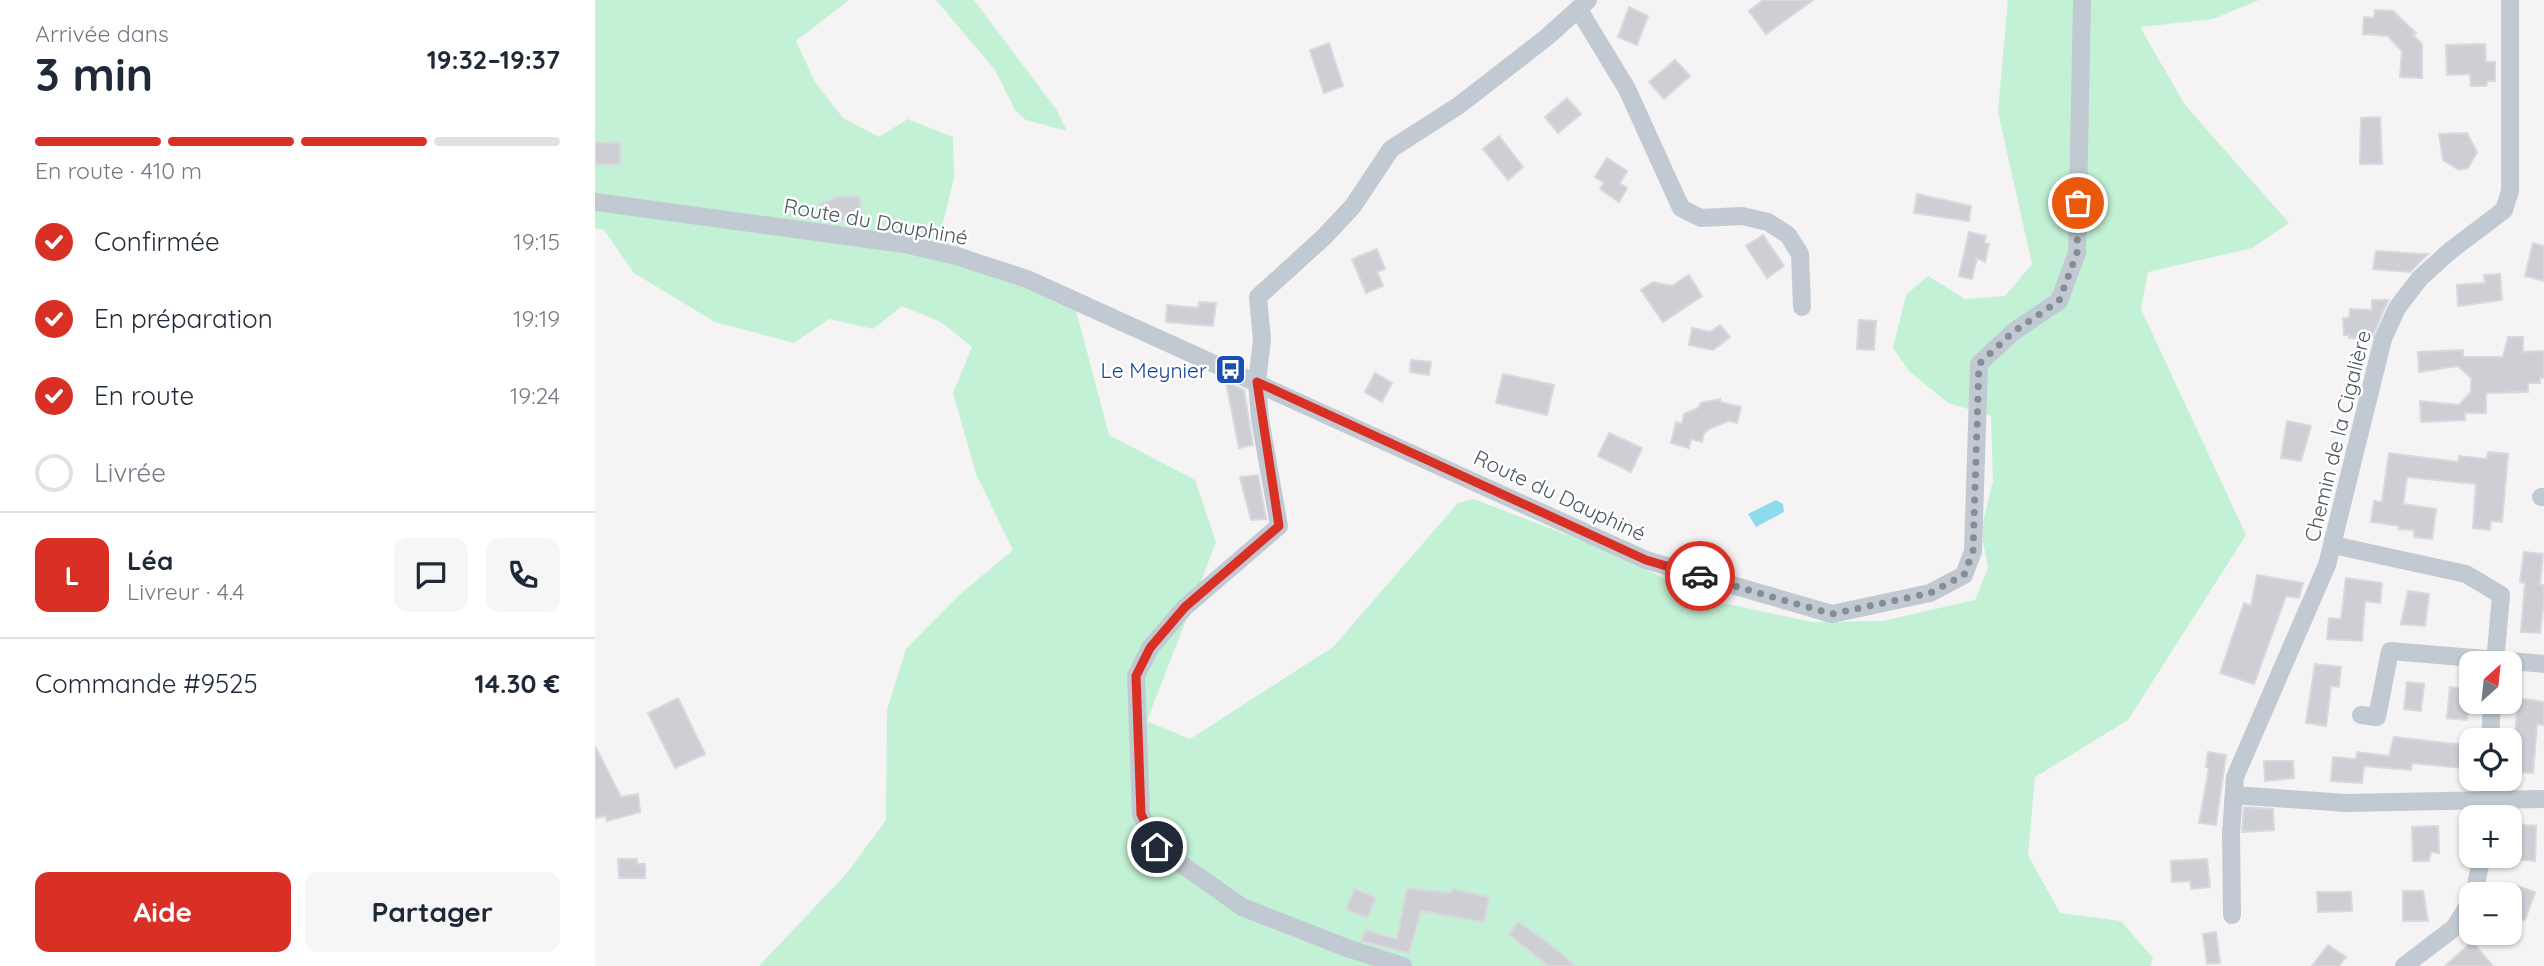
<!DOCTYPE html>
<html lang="fr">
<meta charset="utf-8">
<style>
:root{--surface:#fff;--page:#f6f6f7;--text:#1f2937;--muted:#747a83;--line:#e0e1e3;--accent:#d93025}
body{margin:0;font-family:Quicksand,sans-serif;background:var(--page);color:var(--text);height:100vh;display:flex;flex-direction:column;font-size:26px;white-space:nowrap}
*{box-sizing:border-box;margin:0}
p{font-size:23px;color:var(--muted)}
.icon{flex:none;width:38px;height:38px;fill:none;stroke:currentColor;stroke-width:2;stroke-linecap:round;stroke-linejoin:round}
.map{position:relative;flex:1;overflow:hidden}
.side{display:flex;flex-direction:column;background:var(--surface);width:595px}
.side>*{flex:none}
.needle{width:46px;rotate:27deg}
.buttons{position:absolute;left:1864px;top:651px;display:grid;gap:14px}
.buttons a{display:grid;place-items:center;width:63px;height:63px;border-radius:14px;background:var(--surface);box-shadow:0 2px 5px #0004;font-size:35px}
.pin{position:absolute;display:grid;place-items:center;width:60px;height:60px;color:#fff;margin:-30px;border:4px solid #fff;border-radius:50%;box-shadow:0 2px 7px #0007}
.courier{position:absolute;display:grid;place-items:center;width:70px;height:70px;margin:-35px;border:5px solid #d93025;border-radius:50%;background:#fff;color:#222;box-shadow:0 2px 9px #0007}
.head em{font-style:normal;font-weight:800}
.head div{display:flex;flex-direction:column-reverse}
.head{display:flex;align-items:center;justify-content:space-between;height:119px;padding:0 35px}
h1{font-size:46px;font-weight:800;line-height:52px}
.bar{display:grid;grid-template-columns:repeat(4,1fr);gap:10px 7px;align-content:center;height:84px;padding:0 35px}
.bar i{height:9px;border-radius:5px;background:var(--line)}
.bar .current{background:var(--accent)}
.bar p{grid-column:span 4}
.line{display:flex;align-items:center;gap:18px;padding:0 35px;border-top:2px solid var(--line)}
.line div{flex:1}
.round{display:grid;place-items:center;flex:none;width:74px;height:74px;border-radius:14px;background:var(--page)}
ol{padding:0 35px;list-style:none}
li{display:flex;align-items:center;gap:21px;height:77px}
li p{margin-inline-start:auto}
li .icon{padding:7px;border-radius:50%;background:var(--accent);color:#fff;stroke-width:4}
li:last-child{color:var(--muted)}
li i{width:38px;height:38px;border:4px solid var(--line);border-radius:50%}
.button{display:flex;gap:14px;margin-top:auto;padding:14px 35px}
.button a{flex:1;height:80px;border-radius:14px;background:var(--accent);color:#fff;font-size:28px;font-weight:800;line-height:80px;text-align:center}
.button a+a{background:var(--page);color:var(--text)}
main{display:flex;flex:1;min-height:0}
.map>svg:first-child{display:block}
.green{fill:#c3f1d5}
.water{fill:#90daee}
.building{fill:#cdcfd5;stroke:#d7d9de;stroke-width:2}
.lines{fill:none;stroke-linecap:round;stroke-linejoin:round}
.minor{stroke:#c1cad2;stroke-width:18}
.done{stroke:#868d94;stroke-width:7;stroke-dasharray:0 12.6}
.route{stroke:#d93025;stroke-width:9}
.labels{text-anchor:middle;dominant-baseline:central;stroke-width:5;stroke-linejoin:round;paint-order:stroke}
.street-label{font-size:21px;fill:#4a5661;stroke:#fff}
.transit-label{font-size:21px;fill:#164399;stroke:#fff;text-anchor:end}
</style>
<main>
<section class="side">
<div class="head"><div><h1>3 min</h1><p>Arrivée dans</p></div><em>19:32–19:37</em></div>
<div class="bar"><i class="current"></i><i class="current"></i><i class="current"></i><i></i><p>En route · 410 m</p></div>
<ol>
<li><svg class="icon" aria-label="check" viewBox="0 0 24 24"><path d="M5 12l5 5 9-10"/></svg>Confirmée<p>19:15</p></li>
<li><svg class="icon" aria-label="check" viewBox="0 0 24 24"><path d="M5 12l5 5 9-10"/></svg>En préparation<p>19:19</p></li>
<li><svg class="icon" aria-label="check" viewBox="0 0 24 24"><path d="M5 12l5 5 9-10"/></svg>En route<p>19:24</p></li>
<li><i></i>Livrée</li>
</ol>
<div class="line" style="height:126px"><b class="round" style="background:var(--accent);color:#fff">L</b><div><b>Léa</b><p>Livreur · 4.4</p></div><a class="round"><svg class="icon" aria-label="chat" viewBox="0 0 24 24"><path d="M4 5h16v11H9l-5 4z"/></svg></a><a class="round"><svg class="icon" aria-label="phone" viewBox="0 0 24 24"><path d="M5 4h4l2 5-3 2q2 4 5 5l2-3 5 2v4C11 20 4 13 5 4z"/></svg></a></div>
<div class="line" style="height:91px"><div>Commande #9525</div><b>14.30 €</b></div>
<div class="button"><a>Aide</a><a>Partager</a></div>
</section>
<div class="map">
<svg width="1949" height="966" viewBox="0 0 1949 966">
<rect width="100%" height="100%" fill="#f5f3f3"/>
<g class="green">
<path d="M0,0H254L201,41L220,82L248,118L284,137L313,119L358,137L359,178L344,239L475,288L514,435L600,480L621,542L552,721L595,739L738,647L863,503L879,499L1019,553L1110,599L1216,622L1288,621L1380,600L1393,568L1386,531L1398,481L1396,416L1353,403L1314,371L1298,348L1311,295L1333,276L1370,299L1410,296L1437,264L1403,112L1413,0H1664L1618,19L1545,27L1590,105L1694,223L1657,248L1553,272L1546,309L1651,535L1533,720L1440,777L1433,855L1465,913L1526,921L1558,958L1555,966H164L252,873L291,820L292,710L311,649L364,595L418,550L381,474L358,393L377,347L346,322L307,306L278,329L234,319L199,343L120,322L39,273L9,230L0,228Z"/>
<path d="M341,0H379L461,109L472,131L431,120L420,110L400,70Z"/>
</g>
<path class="water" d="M1181,500L1188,504L1189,512L1161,527L1153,514Z"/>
<g class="building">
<path d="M1168,0H1218L1171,34L1154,11Z"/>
<path d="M1034,7L1053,16L1042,45L1023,37Z"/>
<path d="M1780,10L1798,11L1821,33L1818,35L1827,44V78L1805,77L1807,51L1793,36L1768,34L1769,17L1779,18Z"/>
<path d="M734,43L748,86L729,93L715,50Z"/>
<path d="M1890,44L1891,62H1900V81H1893L1891,86H1876L1875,74L1852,75L1851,45Z"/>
<path d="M1080,60L1095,76L1069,99L1054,82Z"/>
<path d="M972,98L986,114L963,133L950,117Z"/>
<path d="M1785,117L1787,164H1765L1766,118Z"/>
<path d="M1872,133L1882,152L1873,168L1864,170L1848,160L1844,134Z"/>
<path d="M904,136L928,167L913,180L888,149Z"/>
<path d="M0,142L25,143V164H0Z"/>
<path d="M1012,158L1032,171L1025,183L1032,188L1024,202L1005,189L1009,183L1000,177Z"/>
<path d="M1322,194L1376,206L1374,221L1319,213Z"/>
<path d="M262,196L265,198L266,219L224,221L223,205L243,197Z"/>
<path d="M1374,232L1391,236L1389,243L1394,244L1390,262L1382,258L1377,279L1364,276Z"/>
<path d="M1168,235L1189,266L1172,278L1151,246Z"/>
<path d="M1938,243L1949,246V281L1930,276Z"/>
<path d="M782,249L790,269L782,272L788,286L771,293L757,259Z"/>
<path d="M1781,251L1828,254H1833L1815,272L1778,269Z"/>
<path d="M1905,274L1907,300L1863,306L1862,285L1890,283L1889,275Z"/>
<path d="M1094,275L1107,296L1068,322L1046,290L1058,282L1077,286Z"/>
<path d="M1777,300H1793L1777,338H1754V335H1749L1748,318H1754L1755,309L1777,310Z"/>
<path d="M604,302L621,303L618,326L571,322L572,305L604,308Z"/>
<path d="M1264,320L1281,321L1279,350L1262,349Z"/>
<path d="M1125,325L1135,337L1118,350L1094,345L1097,328L1115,332Z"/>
<path d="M1913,337H1928V352L1949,351V378H1945V383H1933V392L1891,393V413H1870V420L1826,422L1825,401L1864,405L1876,392V378L1863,366L1824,372L1823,352L1868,350V357H1908Z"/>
<path d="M816,360L836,362L834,375L815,372Z"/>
<path d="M780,373L797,383L787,402L770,392Z"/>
<path d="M908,374L959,385L952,415L901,403Z"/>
<path d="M631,382L649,390L658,445L644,448Z"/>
<path d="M1125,399V402L1146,407L1142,423L1134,421L1116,428L1109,433L1107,442L1096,439L1094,448L1076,443L1081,422L1087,424L1089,414L1103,408L1106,403Z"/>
<path d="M1692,421L1716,426L1706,461L1686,458Z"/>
<path d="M1014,433L1047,448L1036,472L1003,456Z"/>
<path d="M1893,452L1913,454L1907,522L1896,521L1895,530L1878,528L1881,484L1812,477L1808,504L1841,509L1837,539L1819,537V530L1803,529L1804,526L1776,522L1779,501L1787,502L1794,453L1863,462L1864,456L1892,459Z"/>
<path d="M663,475L671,519L656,520L645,477Z"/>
<path d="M1929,552L1948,554L1945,585H1949V600L1945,633L1926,632L1930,583L1925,582Z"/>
<path d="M1662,575L1708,583L1704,598L1691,596L1659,684L1625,673L1649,603L1656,606Z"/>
<path d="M1751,578L1787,583L1785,603L1770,601L1767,641L1732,639L1734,618L1746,619Z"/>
<path d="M1813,591L1834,594L1830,626L1806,624Z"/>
<path d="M1720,664L1746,667L1744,687L1736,686L1731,726L1711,723Z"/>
<path d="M1812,682L1829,684L1826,711L1809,709Z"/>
<path d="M1855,687L1875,689L1872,720L1852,718Z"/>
<path d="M83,698L110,754L80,768L53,713Z"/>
<path d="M1923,698L1949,702V725L1942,724L1938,773L1917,772Z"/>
<path d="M1799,737L1869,745L1867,768L1817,763L1816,770L1769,766L1767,783L1736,781L1738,757L1761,759L1762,752L1794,756Z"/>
<path d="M0,746L26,797L43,794L45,812L12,821L11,816L0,818Z"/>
<path d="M1613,752L1631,755L1621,825L1604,823L1614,768L1611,767Z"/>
<path d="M1669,761H1698L1699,778L1670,781Z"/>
<path d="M1649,807L1678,809L1679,830L1647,832Z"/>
<path d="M1926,825L1941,826L1940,861L1918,859L1920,832H1925Z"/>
<path d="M1843,826L1844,853L1836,852L1834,861H1818L1817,827Z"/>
<path d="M23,859H42V864H50V878H24Z"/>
<path d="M1612,859L1615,887L1596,889L1595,881L1577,882L1576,861Z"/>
<path d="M1914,883L1940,892L1930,920L1914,915Z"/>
<path d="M812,888L856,893L857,889L894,897L889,922L826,911L814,953L767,941L770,930L802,939Z"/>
<path d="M760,889L781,898L772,918L751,909Z"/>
<path d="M1808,891H1828L1833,921H1808Z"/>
<path d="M1722,892H1756L1757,911L1723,912Z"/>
<path d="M923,922L952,942L981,966H953L914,934Z"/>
<path d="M1621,932L1625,963L1612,964L1608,934Z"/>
<path d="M1877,942L1898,966H1850Z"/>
<path d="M1733,945L1751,957L1744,966H1717Z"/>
</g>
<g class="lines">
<g class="minor">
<path d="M984,10L1032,89L1086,208L1106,218L1147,216L1173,222L1193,235L1205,254L1207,307"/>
<path d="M0,202L309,244L361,256L432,279L1051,560L1237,614L1335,593L1369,575L1378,551L1384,364L1418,332L1464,301L1482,253L1487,0"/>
<path d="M1946,497H1949"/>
<path d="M1738,545L1871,574L1906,595L1900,663"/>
<path d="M1766,715L1782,717L1795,651L1949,664"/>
<path d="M1895,740L1897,702"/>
<path d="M1639,795L1751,803L1949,799"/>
<path d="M1891,817L1893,779"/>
<path d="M1879,894L1887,856"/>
<path d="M1637,915L1636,833L1640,777L1732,565L1788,339L1802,308L1825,278L1855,251L1909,210L1915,191V0"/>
<path d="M808,966L752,948L647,907L562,847L546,814L541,676L555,648L590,607L684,526L665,419L662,382L667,340L663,297L729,237L758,206L796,149L863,106L952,37L993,0"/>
<path d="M1809,966L1859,928L1876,901"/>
</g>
</g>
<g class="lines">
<path class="done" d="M1105,576L1237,614L1335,593L1369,575L1378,551L1384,364L1418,332L1464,301L1482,253L1483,203"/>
<path class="route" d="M562,847L546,814L541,676L555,648L590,607L684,526L662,382L1051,560L1105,576"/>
</g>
<defs>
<symbol id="bus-square" viewBox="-11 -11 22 22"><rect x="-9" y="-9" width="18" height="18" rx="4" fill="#1a4fb4" stroke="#fff"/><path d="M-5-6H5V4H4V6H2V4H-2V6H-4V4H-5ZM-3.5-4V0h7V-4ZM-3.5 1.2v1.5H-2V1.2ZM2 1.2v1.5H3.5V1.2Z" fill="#fff"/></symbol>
</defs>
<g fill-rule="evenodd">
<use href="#bus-square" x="618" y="352" width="35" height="35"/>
</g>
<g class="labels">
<g class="street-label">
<text transform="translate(281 221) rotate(10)">Route du Dauphiné</text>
<text transform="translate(1742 436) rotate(-76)">Chemin de la Cigalière</text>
<text transform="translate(965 495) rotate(25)">Route du Dauphiné</text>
</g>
<g class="transit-label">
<text x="612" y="370">Le Meynier</text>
</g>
</g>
</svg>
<div class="buttons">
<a><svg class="needle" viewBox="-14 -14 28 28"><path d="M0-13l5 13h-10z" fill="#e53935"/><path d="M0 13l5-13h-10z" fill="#747a83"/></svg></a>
<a><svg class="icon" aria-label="locate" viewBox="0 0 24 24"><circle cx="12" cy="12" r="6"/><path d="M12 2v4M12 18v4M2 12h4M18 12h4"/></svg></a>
<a>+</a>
<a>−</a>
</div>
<div class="pin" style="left:1483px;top:203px;background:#ea580c"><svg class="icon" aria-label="bag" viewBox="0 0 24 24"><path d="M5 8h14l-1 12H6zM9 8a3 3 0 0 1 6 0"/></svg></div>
<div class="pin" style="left:562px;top:847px;background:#1f2937"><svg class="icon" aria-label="home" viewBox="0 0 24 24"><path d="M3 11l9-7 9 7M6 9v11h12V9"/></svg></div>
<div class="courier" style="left:1105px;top:576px"><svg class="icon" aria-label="car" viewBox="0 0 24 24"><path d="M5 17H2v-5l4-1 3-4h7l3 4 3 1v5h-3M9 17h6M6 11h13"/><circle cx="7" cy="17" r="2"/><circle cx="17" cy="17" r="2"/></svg></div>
</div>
</main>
